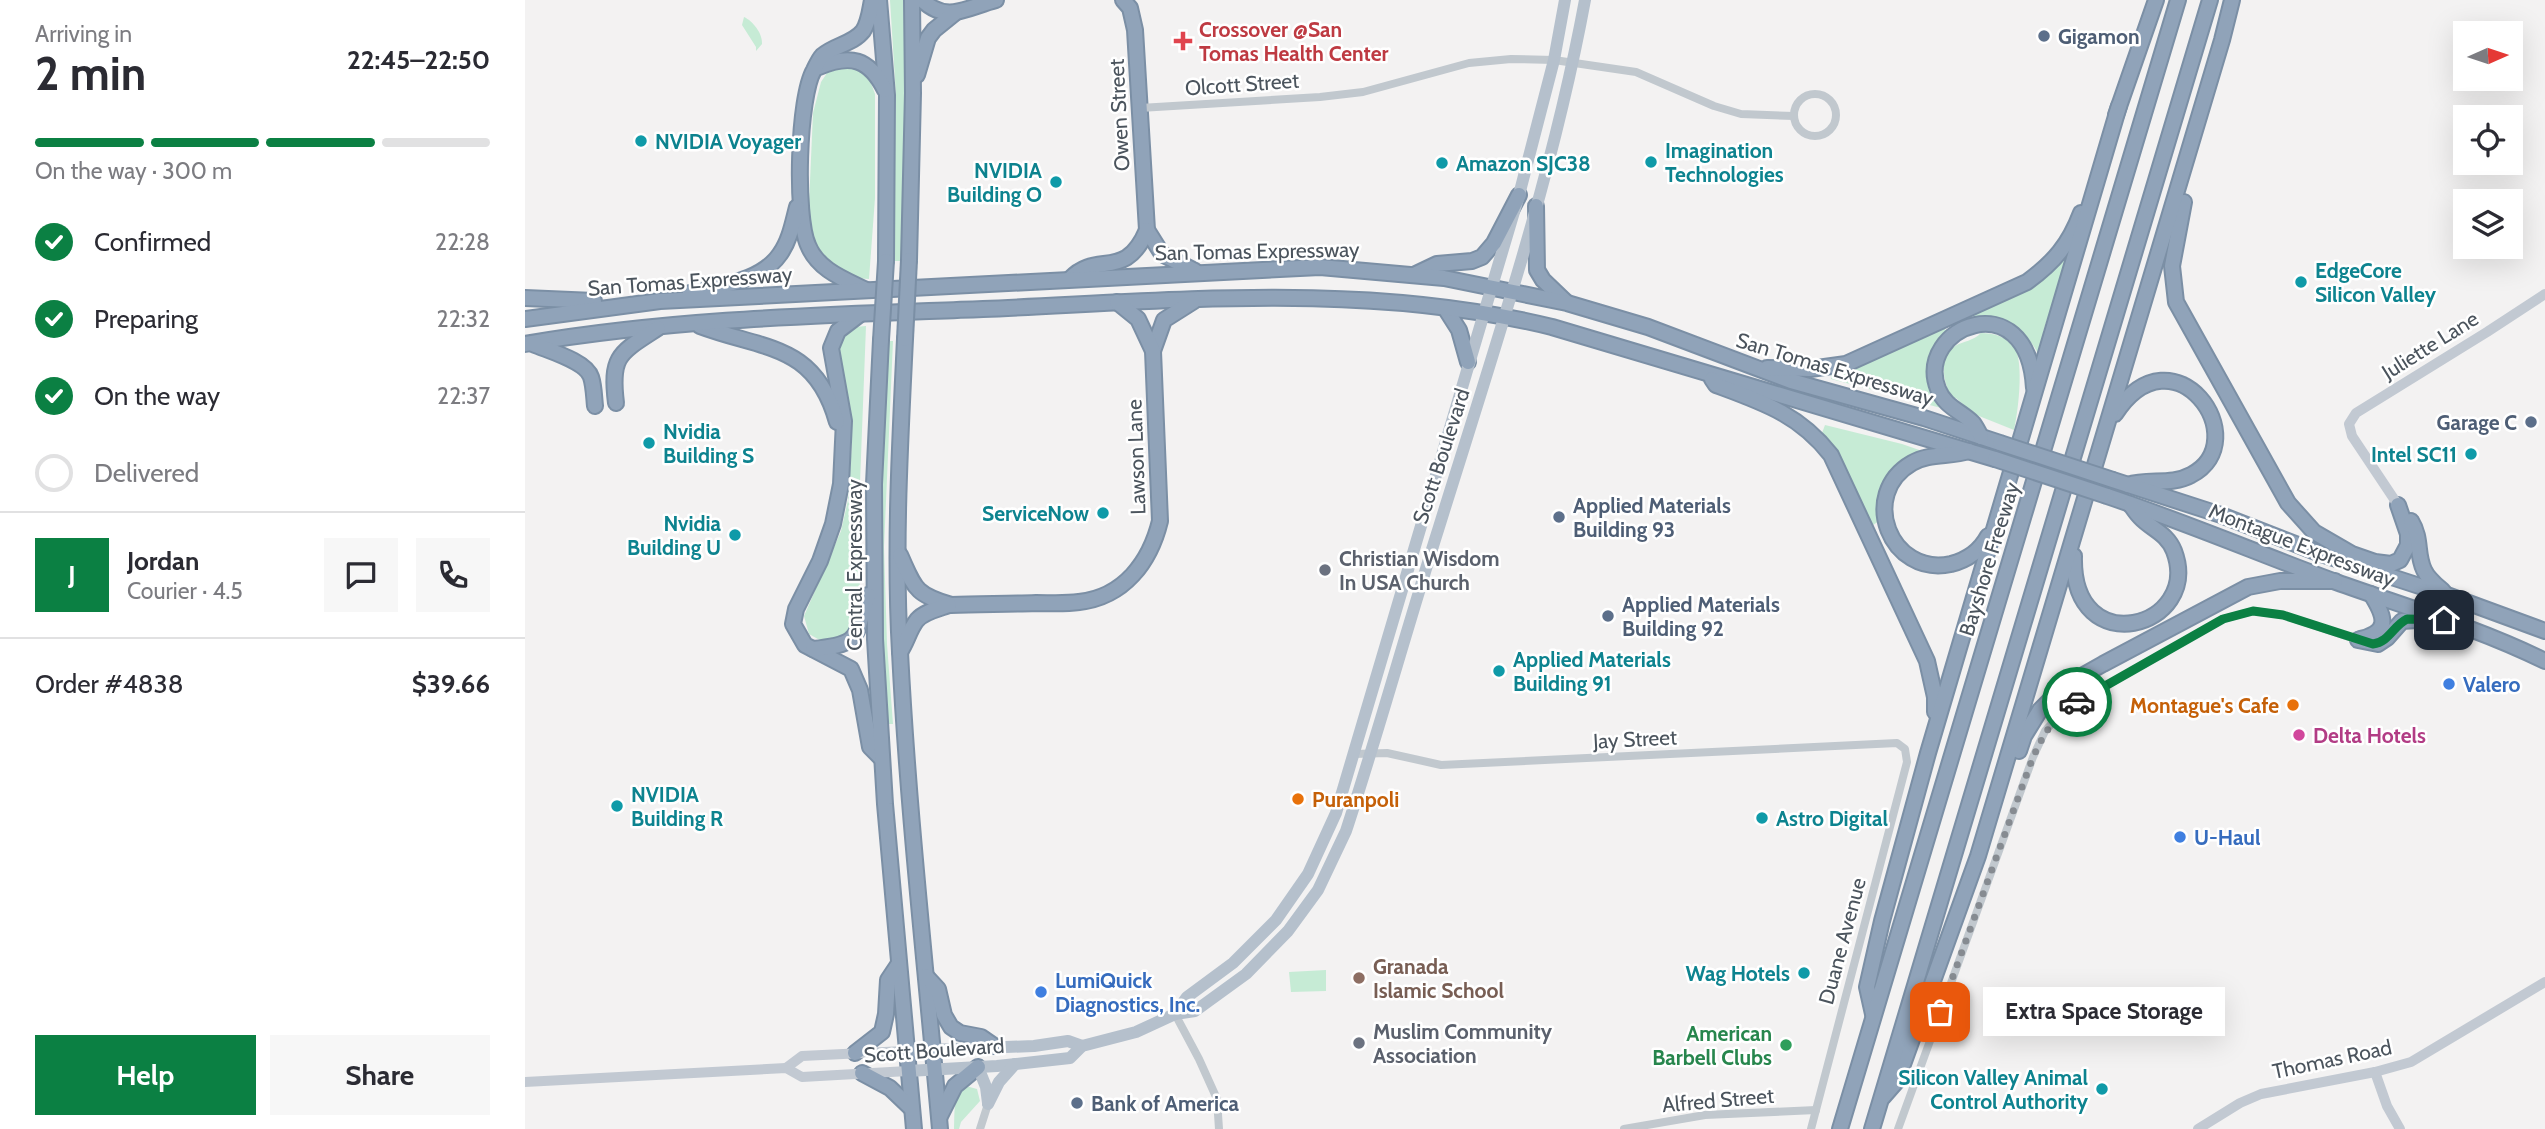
<!DOCTYPE html>
<meta charset="utf-8">
<style>
:root{--surface:#fff;--page:#f7f7f7;--text:#2b2b33;--muted:#7c7c81;--line:#e1e1e2;--accent:#0b8043}
body{margin:0;font-family:Cabin,sans-serif;background:var(--page);color:var(--text);height:100vh;display:flex;flex-direction:column;font-size:26px;white-space:nowrap}
*{box-sizing:border-box;margin:0}
p{font-size:23px;color:var(--muted)}
.icon{flex:none;width:38px;height:38px;fill:none;stroke:currentColor;stroke-width:2;stroke-linecap:round;stroke-linejoin:round}
.map{position:relative;flex:1;overflow:hidden}
.panel{display:flex;flex-direction:column;background:var(--surface);width:525px}
.panel>*{flex:none}
.needle{width:46px;rotate:87deg}
.controls{position:absolute;left:1928px;top:21px;display:grid;gap:14px}
.controls a{display:grid;place-items:center;width:70px;height:70px;border-radius:0px;background:var(--surface);box-shadow:0 7px 28px #0002;font-size:35px}
.pin{position:absolute;display:grid;place-items:center;width:60px;height:60px;color:#fff;margin:-30px;border-radius:14px;box-shadow:0 4px 10px #0006}
.courier{position:absolute;display:grid;place-items:center;width:70px;height:70px;margin:-35px;border:5px solid #0b8043;border-radius:50%;background:#fff;color:#222;box-shadow:0 2px 9px #0007}
.bubble{position:absolute;height:49px;border-radius:0px;background:var(--surface);box-shadow:0 7px 28px #0002;font-size:23px;font-weight:800;line-height:49px;text-align:center}
.summary em{font-style:normal;font-weight:800}
.summary div{display:flex;flex-direction:column-reverse}
.summary{display:flex;align-items:center;justify-content:space-between;height:119px;padding:0 35px}
h1{font-size:46px;font-weight:800;line-height:52px}
.bar{display:grid;grid-template-columns:repeat(4,1fr);gap:10px 7px;align-content:center;height:84px;padding:0 35px}
.bar i{height:9px;border-radius:5px;background:var(--line)}
.bar .current{background:var(--accent)}
.bar p{grid-column:span 4}
.line{display:flex;align-items:center;gap:18px;padding:0 35px;border-top:2px solid var(--line)}
.line div{flex:1}
.round{display:grid;place-items:center;flex:none;width:74px;height:74px;border-radius:0px;background:var(--page)}
ol{padding:0 35px;list-style:none}
li{display:flex;align-items:center;gap:21px;height:77px}
li p{margin-inline-start:auto}
li .icon{padding:7px;border-radius:50%;background:var(--accent);color:#fff;stroke-width:4}
li:last-child{color:var(--muted)}
li i{width:38px;height:38px;border:4px solid var(--line);border-radius:50%}
.cta{display:flex;gap:14px;margin-top:auto;padding:14px 35px}
.cta a{flex:1;height:80px;border-radius:0px;background:var(--accent);color:#fff;font-size:28px;font-weight:800;line-height:80px;text-align:center}
.cta a+a{background:var(--page);color:var(--text)}
main{display:flex;flex:1;min-height:0}
.map>svg:first-child{display:block}
.grass{fill:#c6ebd5}
.lines{fill:none;stroke-linecap:round;stroke-linejoin:round}
.highway-casing{stroke:#7b8fa5;stroke-width:18}
.street{stroke:#c1c8ce;stroke-width:8}
.secondary{stroke:#c2c9d2;stroke-width:10}
.primary{stroke:#b5c0cc;stroke-width:12}
.highway{stroke:#90a3b9;stroke-width:14}
.highway-bridge-casing{stroke:#7b8fa5;stroke-width:18;stroke-linecap:butt}
.highway-bridge{stroke:#90a3b9;stroke-width:14}
.done{stroke:#868b91;stroke-width:7;stroke-dasharray:0 12.6}
.route{stroke:#0b8043;stroke-width:9}
.service-dot{fill:#5c6f8a;stroke:#fff;stroke-width:2.5}
.health-dot{fill:#e0444e;stroke:#fff;stroke-width:2.5}
.culture-dot{fill:#0f9aa8;stroke:#fff;stroke-width:2.5}
.worship-dot{fill:#6b7280;stroke:#fff;stroke-width:2.5}
.shop-dot{fill:#3f7fe0;stroke:#fff;stroke-width:2.5}
.food-dot{fill:#e8710a;stroke:#fff;stroke-width:2.5}
.hotel-dot{fill:#d1479c;stroke:#fff;stroke-width:2.5}
.education-dot{fill:#8d6e63;stroke:#fff;stroke-width:2.5}
.leisure-dot{fill:#2e9e5b;stroke:#fff;stroke-width:2.5}
.labels{text-anchor:middle;dominant-baseline:central;stroke-width:5;stroke-linejoin:round;paint-order:stroke}
.health-label{font-size:21px;font-weight:bold;fill:#be3a42;stroke:#fff;text-anchor:start}
.service-label{font-size:21px;font-weight:bold;fill:#4e5e75;stroke:#fff;text-anchor:start}
.street-label{font-size:21px;fill:#4b545d;stroke:#fff}
.culture-label{font-size:21px;font-weight:bold;fill:#0d838f;stroke:#fff;text-anchor:start}
.worship-label{font-size:21px;font-weight:bold;fill:#5b616d;stroke:#fff;text-anchor:start}
.shop-label{font-size:21px;font-weight:bold;fill:#366cbe;stroke:#fff;text-anchor:start}
.food-label{font-size:21px;font-weight:bold;fill:#c56008;stroke:#fff;text-anchor:end}
.hotel-label{font-size:21px;font-weight:bold;fill:#b23c85;stroke:#fff;text-anchor:start}
.education-label{font-size:21px;font-weight:bold;fill:#785e54;stroke:#fff;text-anchor:start}
.leisure-label{font-size:21px;font-weight:bold;fill:#27864d;stroke:#fff;text-anchor:end}
</style>
<main>
<section class="panel">
<div class="summary"><div><h1>2 min</h1><p>Arriving in</p></div><em>22:45–22:50</em></div>
<div class="bar"><i class="current"></i><i class="current"></i><i class="current"></i><i></i><p>On the way · 300 m</p></div>
<ol>
<li><svg class="icon" aria-label="check" viewBox="0 0 24 24"><path d="M5 12l5 5 9-10"/></svg>Confirmed<p>22:28</p></li>
<li><svg class="icon" aria-label="check" viewBox="0 0 24 24"><path d="M5 12l5 5 9-10"/></svg>Preparing<p>22:32</p></li>
<li><svg class="icon" aria-label="check" viewBox="0 0 24 24"><path d="M5 12l5 5 9-10"/></svg>On the way<p>22:37</p></li>
<li><i></i>Delivered</li>
</ol>
<div class="line" style="height:126px"><b class="round" style="background:var(--accent);color:#fff">J</b><div><b>Jordan</b><p>Courier · 4.5</p></div><a class="round"><svg class="icon" aria-label="chat" viewBox="0 0 24 24"><path d="M4 5h16v11H9l-5 4z"/></svg></a><a class="round"><svg class="icon" aria-label="phone" viewBox="0 0 24 24"><path d="M5 4h4l2 5-3 2q2 4 5 5l2-3 5 2v4C11 20 4 13 5 4z"/></svg></a></div>
<div class="line" style="height:91px"><div>Order #4838</div><b>$39.66</b></div>
<div class="cta"><a>Help</a><a>Share</a></div>
</section>
<div class="map">
<svg width="2020" height="1129" viewBox="0 0 2020 1129">
<rect width="100%" height="100%" fill="#f3f2f2"/>
<g class="grass">
<path d="M365,0H380C383,87 380,174 378,261H367L371,96Z"/>
<path d="M219,17C228,21 238,34 237,44L231,51V47L217,25Z"/>
<path d="M319,64L331,67L343,75L350,94V198L344,279L330,278L298,260L283,227L288,113L296,82L304,70Z"/>
<path d="M1538,252L1546,255L1530,308L1522,319L1518,332L1520,342L1515,358C1504,331 1477,316 1449,319L1448,313Z"/>
<path d="M1415,325L1422,331C1401,351 1396,386 1416,408L1306,379V371Z"/>
<path d="M341,326L334,509L335,612L329,630L318,639L300,643L284,634L279,616L316,531L323,500L327,442L314,366V341L330,327Z"/>
<path d="M1456,333C1468,333 1484,337 1490,348C1499,365 1493,412 1489,430L1449,414L1431,398L1428,399C1419,386 1412,357 1430,346C1439,341 1448,341 1456,333Z"/>
<path d="M362,341H368L359,547L362,644L368,724H361L353,511Z"/>
<path d="M1300,425L1377,444L1400,452L1356,494L1353,503L1354,521L1348,525L1319,466L1297,433Z"/>
<path d="M801,970V991L766,992L764,972Z"/>
<path d="M441,1086L452,1089L455,1101L436,1122L434,1129H429C430,1114 427,1096 441,1086Z"/>
</g>
<g class="lines">
<defs>
<g id="highway">
<path d="M354,0L362,95L361,261"/>
<path d="M397,0C422,24 443,7 471,0"/>
<path d="M598,0L605,8L610,30L622,230L637,254L670,271"/>
<path d="M294,67C325,54 344,58 360,90"/>
<path d="M392,75L403,38L409,30L430,13"/>
<path d="M1591,115L1631,0"/>
<path d="M1659,202L1647,266L1651,302L1763,503L1789,532L1827,554L1850,562L1866,564L1875,560L1883,545V534L1873,505"/>
<path d="M1011,206L1012,270L1018,280L1041,302"/>
<path d="M384,260L388,93L387,0"/>
<path d="M891,274L912,264L947,261L957,257L969,243L994,195"/>
<path d="M545,279C572,250 600,282 622,230"/>
<path d="M341,290C319,279 293,270 283,245C270,216 273,97 289,70C291,66 294,59 297,56C309,45 328,44 338,31C344,22 345,10 347,0"/>
<path d="M165,293C196,285 236,282 255,254C265,240 268,222 272,207"/>
<path d="M0,298L69,301"/>
<path d="M920,308L934,330L943,362"/>
<path d="M334,315L313,331L306,348L319,421L316,484L308,524L295,561L271,609L268,624L280,645L326,669L335,690L345,747L357,759"/>
<path d="M0,319L135,301L795,267L919,278L1042,303L1123,327L1266,381L1399,418L1475,443"/>
<path d="M175,326C239,350 290,343 312,422"/>
<path d="M380,339C375,443 369,548 375,652C383,812 401,970 415,1129"/>
<path d="M356,340L349,484L350,639L360,804L389,1129"/>
<path d="M0,344C151,318 306,315 458,309C648,301 841,281 1027,327L1470,459"/>
<path d="M8,344C24,351 61,361 66,377C69,386 69,397 70,406"/>
<path d="M628,351L639,320L669,301"/>
<path d="M1242,368L1285,369L1321,364L1502,282C1529,262 1544,245 1556,213"/>
<path d="M1187,379L1191,385C1237,402 1274,414 1306,455L1402,661L1410,697V712"/>
<path d="M91,403C85,355 95,353 133,328"/>
<path d="M1590,414C1649,324 1732,441 1666,475C1646,486 1623,478 1603,485"/>
<path d="M1456,437C1454,433 1451,427 1448,423C1436,411 1420,407 1413,389C1389,327 1503,281 1509,388"/>
<path d="M1444,451C1425,457 1404,453 1387,463C1333,494 1365,577 1426,564C1442,560 1455,551 1463,536"/>
<path d="M1588,480L1696,515L1796,554L1922,595L2020,631"/>
<path d="M1582,496C1660,522 1735,554 1811,582C1881,607 1953,628 2020,661"/>
<path d="M1886,521C1897,539 1891,553 1899,570C1903,579 1911,585 1918,591"/>
<path d="M375,555C390,588 389,594 426,605C454,604 483,604 511,603C526,603 540,604 554,602C599,597 625,562 635,521L628,351L613,319L592,302"/>
<path d="M1549,556C1546,664 1678,628 1649,551C1642,533 1626,529 1615,517C1611,513 1608,508 1605,504"/>
<path d="M1835,639C1866,632 1860,616 1846,594"/>
<path d="M1833,640L1853,644L1862,638L1877,621L1906,619"/>
<path d="M288,649C339,644 329,636 343,595"/>
<path d="M375,652C382,642 384,630 392,620C400,611 414,609 424,605"/>
<path d="M1494,751L1499,736L1515,710L1539,686L1578,664L1723,587L1755,581H1810"/>
<path d="M401,976L413,989L419,1015L426,1027L435,1033L456,1037L469,1046"/>
<path d="M1348,1014L1342,987L1357,921L1403,753L1594,106"/>
<path d="M330,1053L357,1032L361,1014L363,980L373,965"/>
<path d="M337,1073L365,1088L387,1109"/>
<path d="M1358,1097L1372,1081L1453,856L1697,40L1707,0"/>
<path d="M415,1116L430,1086L453,1067"/>
<path d="M1315,1129L1653,0"/>
<path d="M1347,1129L1685,0"/>
</g>
</defs>
<use href="#highway" class="highway-casing"/>
<g class="street">
<circle cx="1290" cy="115" r="21"/>
<path d="M615,108L795,97L838,92L944,63L986,59L1029,60L1111,72L1189,106L1216,114L1269,116"/>
<path d="M829,754L862,753L916,765L1372,743L1380,749L1382,762L1286,1129"/>
<path d="M650,1014L674,1059L692,1099L694,1129"/>
<path d="M455,1129L463,1104"/>
<path d="M1099,1129L1180,1115L1291,1110"/>
<path d="M1373,1129L1508,757L1520,731L1540,709L1698,619L1728,611L1758,615L1833,640"/>
</g>
<g class="secondary">
<path d="M1873,505L1827,436L1824,424L1831,413L1962,332L2020,294"/>
<path d="M261,1068L277,1056L380,1051"/>
<path d="M1850,1072L1862,1106L1875,1129"/>
<path d="M0,1082L261,1068L277,1077L383,1071"/>
<path d="M1673,1129L1715,1103L1736,1094L1850,1072L1886,1062L2020,982"/>
</g>
<g class="primary">
<path d="M650,1014L662,997L708,963L751,920L783,874L811,813L994,195L1029,60L1040,0"/>
<path d="M380,1051L509,1046L543,1041L557,1046"/>
<path d="M453,1067L461,1087L463,1103"/>
<path d="M383,1071L472,1066L545,1058L557,1046L611,1032L650,1014L670,1011L721,974L763,931L793,890L821,831C854,730 882,628 914,527C968,353 1027,179 1060,0"/>
<path d="M463,1104L474,1082L490,1064"/>
</g>
<use href="#highway" class="highway"/>
<defs>
<g id="highway-bridge">
<path d="M380,339L384,260"/>
<path d="M356,340L361,261"/>
<path d="M1475,443L1588,480"/>
<path d="M1470,459L1582,496"/>
</g>
</defs>
<use href="#highway-bridge" class="highway-bridge-casing"/>
<use href="#highway-bridge" class="highway-bridge"/>
</g>
<g class="lines">
<path class="done" d="M1415,1012L1508,757C1519,734 1529,715 1552,702"/>
<path class="route" d="M1552,702L1698,619L1728,611L1758,615L1848,644C1864,642 1868,626 1882,619L1919,620"/>
</g>
<g class="service-dot">
<circle cx="1519" cy="36" r="7"/>
<circle cx="2006" cy="422" r="7"/>
<circle cx="1034" cy="517" r="7"/>
<circle cx="1083" cy="616" r="7"/>
<circle cx="552" cy="1103" r="7"/>
</g>
<path class="health-dot" d="M654.5 30.5h7v7h7v7h-7v7h-7v-7h-7v-7h7z"/>
<g class="culture-dot">
<circle cx="116" cy="141" r="7"/>
<circle cx="1126" cy="162" r="7"/>
<circle cx="917" cy="163" r="7"/>
<circle cx="531" cy="182" r="7"/>
<circle cx="1776" cy="282" r="7"/>
<circle cx="124" cy="443" r="7"/>
<circle cx="1946" cy="454" r="7"/>
<circle cx="578" cy="513" r="7"/>
<circle cx="210" cy="535" r="7"/>
<circle cx="974" cy="671" r="7"/>
<circle cx="92" cy="806" r="7"/>
<circle cx="1237" cy="818" r="7"/>
<circle cx="1279" cy="973" r="7"/>
<circle cx="1577" cy="1089" r="7"/>
</g>
<g class="worship-dot">
<circle cx="800" cy="570" r="7"/>
<circle cx="834" cy="1043" r="7"/>
</g>
<g class="shop-dot">
<circle cx="1924" cy="684" r="7"/>
<circle cx="1655" cy="837" r="7"/>
<circle cx="516" cy="992" r="7"/>
</g>
<g class="food-dot">
<circle cx="1768" cy="705" r="7"/>
<circle cx="773" cy="799" r="7"/>
</g>
<circle class="hotel-dot" cx="1774" cy="735" r="7"/>
<circle class="education-dot" cx="834" cy="978" r="7"/>
<circle class="leisure-dot" cx="1261" cy="1045" r="7"/>
<g class="labels">
<g class="health-label">
<text x="674" y="29">Crossover @San<tspan x="674" dy="24">Tomas Health Center</tspan></text>
</g>
<g class="service-label">
<text x="1533" y="36">Gigamon</text>
<text x="1992" y="422" text-anchor="end">Garage C</text>
<text x="1048" y="505">Applied Materials<tspan x="1048" dy="24">Building 93</tspan></text>
<text x="1097" y="604">Applied Materials<tspan x="1097" dy="24">Building 92</tspan></text>
<text x="566" y="1103">Bank of America</text>
</g>
<g class="street-label">
<text transform="translate(717 84) rotate(-4)">Olcott Street</text>
<text transform="translate(594 115) rotate(-93)">Owen Street</text>
<text transform="translate(732 251) rotate(-1)">San Tomas Expressway</text>
<text transform="translate(165 281) rotate(-4)">San Tomas Expressway</text>
<text transform="translate(1905 345) rotate(-32)">Juliette Lane</text>
<text transform="translate(1310 369) rotate(17)">San Tomas Expressway</text>
<text transform="translate(916 456) rotate(-72)">Scott Boulevard</text>
<text transform="translate(611 457) rotate(-92)">Lawson Lane</text>
<text transform="translate(1777 545) rotate(21)">Montague Expressway</text>
<text transform="translate(1464 559) rotate(-73)">Bayshore Freeway</text>
<text transform="translate(329 565) rotate(-90)">Central Expressway</text>
<text transform="translate(1110 739) rotate(-3)">Jay Street</text>
<text transform="translate(1317 941) rotate(-75)">Duane Avenue</text>
<text transform="translate(409 1050) rotate(-4)">Scott Boulevard</text>
<text transform="translate(1807 1059) rotate(-12)">Thomas Road</text>
<text transform="translate(1193 1100) rotate(-5)">Alfred Street</text>
</g>
<g class="culture-label">
<text x="130" y="141">NVIDIA Voyager</text>
<text x="1140" y="150">Imagination<tspan x="1140" dy="24">Technologies</tspan></text>
<text x="931" y="163">Amazon SJC38</text>
<text x="517" y="170" text-anchor="end">NVIDIA<tspan x="517" dy="24">Building O</tspan></text>
<text x="1790" y="270">EdgeCore<tspan x="1790" dy="24">Silicon Valley</tspan></text>
<text x="138" y="431">Nvidia<tspan x="138" dy="24">Building S</tspan></text>
<text x="1932" y="454" text-anchor="end">Intel SC11</text>
<text x="564" y="513" text-anchor="end">ServiceNow</text>
<text x="196" y="523" text-anchor="end">Nvidia<tspan x="196" dy="24">Building U</tspan></text>
<text x="988" y="659">Applied Materials<tspan x="988" dy="24">Building 91</tspan></text>
<text x="106" y="794">NVIDIA<tspan x="106" dy="24">Building R</tspan></text>
<text x="1251" y="818">Astro Digital</text>
<text x="1265" y="973" text-anchor="end">Wag Hotels</text>
<text x="1563" y="1077" text-anchor="end">Silicon Valley Animal<tspan x="1563" dy="24">Control Authority</tspan></text>
</g>
<g class="worship-label">
<text x="814" y="558">Christian Wisdom<tspan x="814" dy="24">In USA Church</tspan></text>
<text x="848" y="1031">Muslim Community<tspan x="848" dy="24">Association</tspan></text>
</g>
<g class="shop-label">
<text x="1938" y="684">Valero</text>
<text x="1669" y="837">U-Haul</text>
<text x="530" y="980">LumiQuick<tspan x="530" dy="24">Diagnostics, Inc.</tspan></text>
</g>
<g class="food-label">
<text x="1754" y="705">Montague's Cafe</text>
<text x="787" y="799" text-anchor="start">Puranpoli</text>
</g>
<g class="hotel-label">
<text x="1788" y="735">Delta Hotels</text>
</g>
<g class="education-label">
<text x="848" y="966">Granada<tspan x="848" dy="24">Islamic School</tspan></text>
</g>
<g class="leisure-label">
<text x="1247" y="1033">American<tspan x="1247" dy="24">Barbell Clubs</tspan></text>
</g>
</g>
</svg>
<div class="controls">
<a><svg class="needle" viewBox="-14 -14 28 28"><path d="M0-13l5 13h-10z" fill="#e53935"/><path d="M0 13l5-13h-10z" fill="#7c7c81"/></svg></a>
<a><svg class="icon" aria-label="locate" viewBox="0 0 24 24"><circle cx="12" cy="12" r="6"/><path d="M12 2v4M12 18v4M2 12h4M18 12h4"/></svg></a>
<a><svg class="icon" aria-label="layers" viewBox="0 0 24 24"><path d="M12 4l9 5-9 5-9-5zM3 14l9 5 9-5"/></svg></a>
</div>
<div class="pin" style="left:1415px;top:1012px;background:#ea580c"><svg class="icon" aria-label="bag" viewBox="0 0 24 24"><path d="M5 8h14l-1 12H6zM9 8a3 3 0 0 1 6 0"/></svg></div>
<div class="pin" style="left:1919px;top:620px;background:#1f2937"><svg class="icon" aria-label="home" viewBox="0 0 24 24"><path d="M3 11l9-7 9 7M6 9v11h12V9"/></svg></div>
<div class="courier" style="left:1552px;top:702px"><svg class="icon" aria-label="car" viewBox="0 0 24 24"><path d="M5 17H2v-5l4-1 3-4h7l3 4 3 1v5h-3M9 17h6M6 11h13"/><circle cx="7" cy="17" r="2"/><circle cx="17" cy="17" r="2"/></svg></div>
<div class="bubble" style="left:1458px;top:987px;width:242px">Extra Space Storage</div>
</div>
</main>
